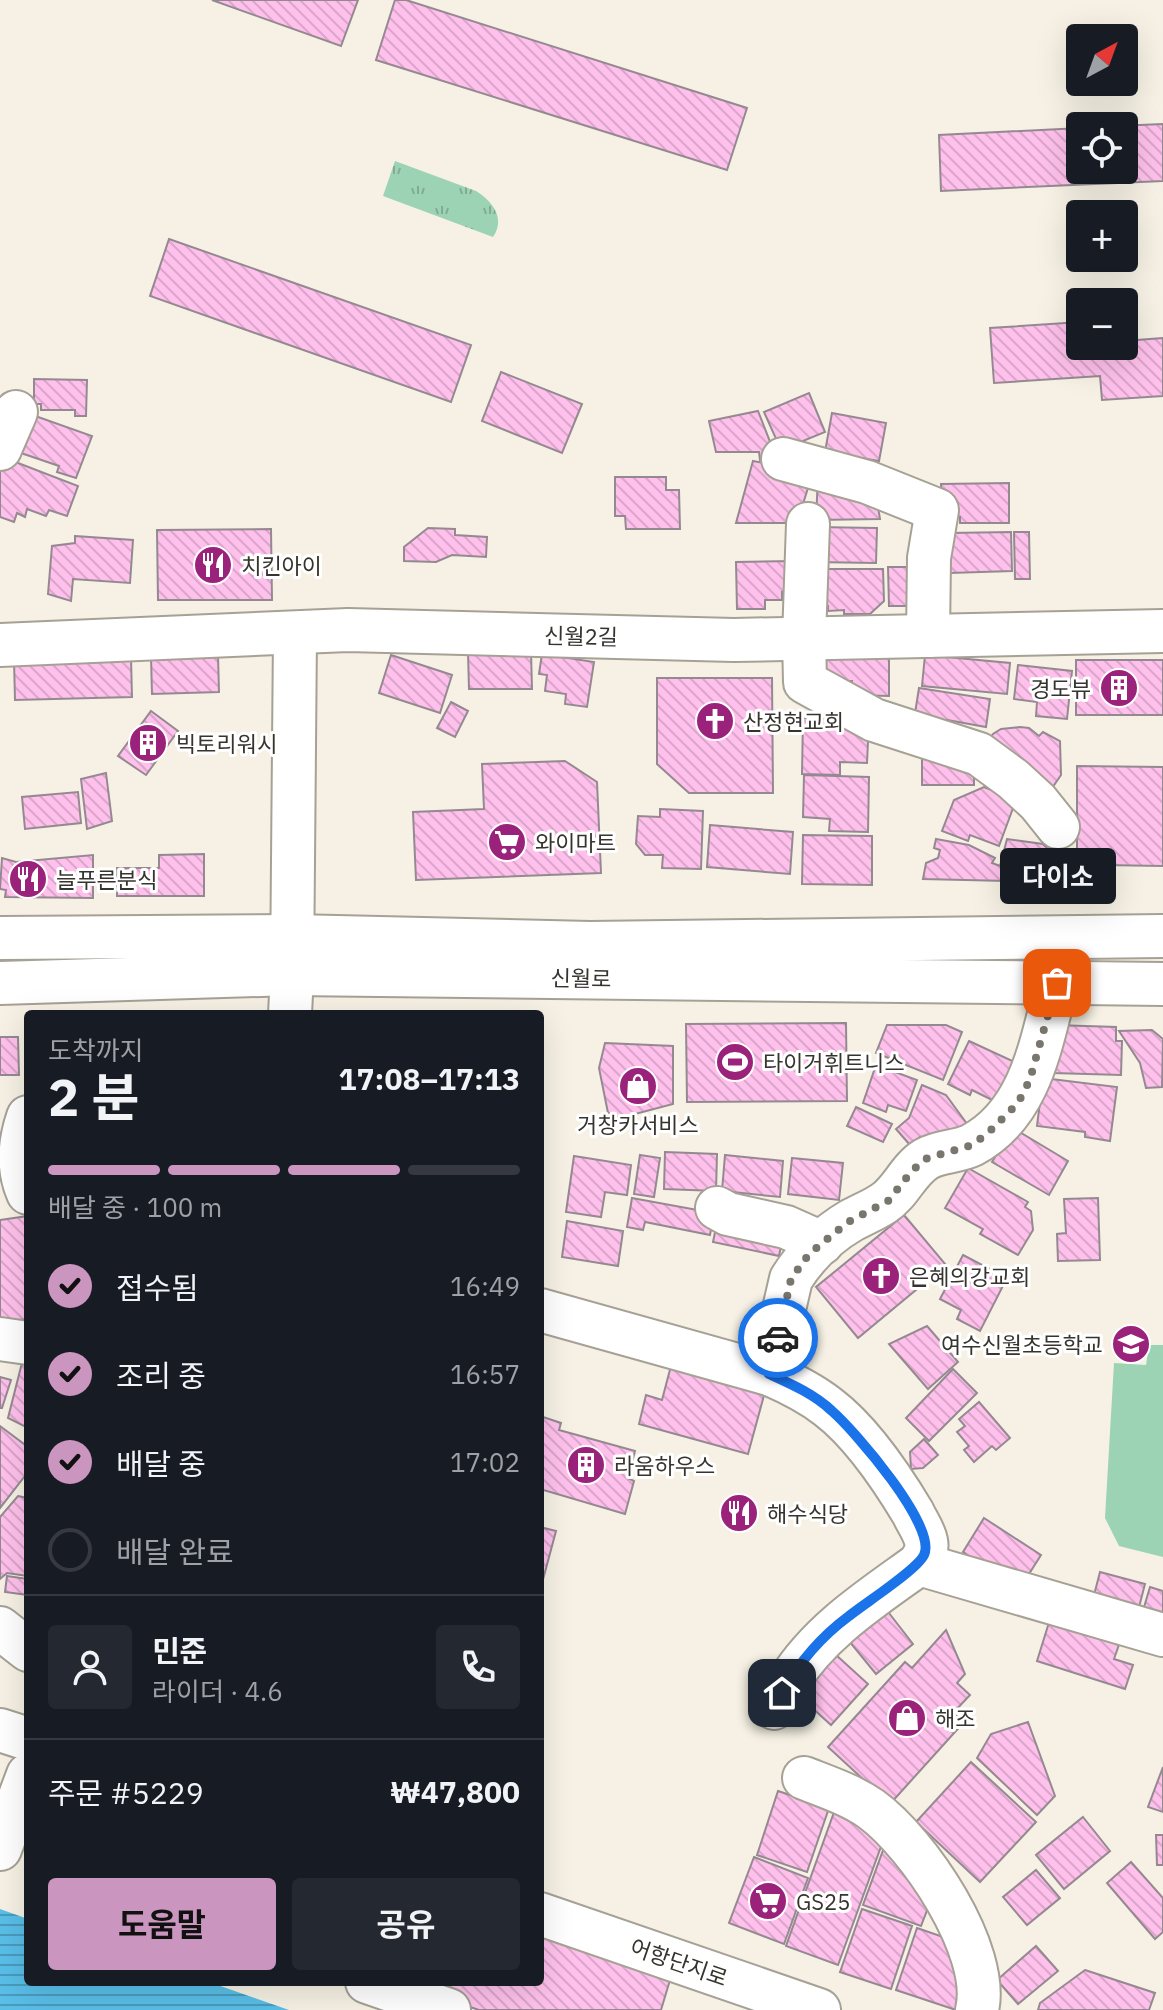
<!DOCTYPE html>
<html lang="ko">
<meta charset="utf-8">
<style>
:root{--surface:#171b24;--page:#242831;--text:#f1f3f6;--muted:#9ea1a6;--line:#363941;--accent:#ca95bf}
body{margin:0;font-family:"IBM Plex Sans","Noto Sans KR",sans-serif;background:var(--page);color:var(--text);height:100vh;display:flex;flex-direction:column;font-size:30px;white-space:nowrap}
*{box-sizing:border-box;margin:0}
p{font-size:26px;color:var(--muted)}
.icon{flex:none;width:44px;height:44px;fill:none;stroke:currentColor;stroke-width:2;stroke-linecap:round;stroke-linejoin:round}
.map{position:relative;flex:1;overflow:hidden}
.drawer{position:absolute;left:24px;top:1010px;width:520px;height:976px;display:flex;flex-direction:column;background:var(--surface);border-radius:8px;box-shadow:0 8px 32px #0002}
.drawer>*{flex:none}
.needle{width:52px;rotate:41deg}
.controls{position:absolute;left:1066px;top:24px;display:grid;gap:16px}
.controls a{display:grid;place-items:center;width:72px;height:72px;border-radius:8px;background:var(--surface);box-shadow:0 8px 32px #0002;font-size:40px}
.pin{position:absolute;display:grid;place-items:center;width:68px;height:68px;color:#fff;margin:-34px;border-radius:16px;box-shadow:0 4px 12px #0006}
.courier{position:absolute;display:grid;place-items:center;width:80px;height:80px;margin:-40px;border:6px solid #1a73e8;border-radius:50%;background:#fff;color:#222;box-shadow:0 2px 10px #0007}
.bubble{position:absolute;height:56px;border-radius:8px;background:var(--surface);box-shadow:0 8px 32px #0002;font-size:26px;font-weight:700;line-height:56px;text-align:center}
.headline em{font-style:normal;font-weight:700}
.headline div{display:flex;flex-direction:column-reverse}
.headline{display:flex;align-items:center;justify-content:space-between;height:136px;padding:0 24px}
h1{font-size:52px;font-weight:700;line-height:60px}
.bar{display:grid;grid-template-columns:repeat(4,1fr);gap:12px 8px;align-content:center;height:96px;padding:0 24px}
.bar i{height:10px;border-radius:6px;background:var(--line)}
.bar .selected{background:var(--accent)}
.bar p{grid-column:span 4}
.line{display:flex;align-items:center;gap:20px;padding:0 24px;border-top:2px solid var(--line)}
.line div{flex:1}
.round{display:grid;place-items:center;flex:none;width:84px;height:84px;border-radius:8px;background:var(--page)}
ol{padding:0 24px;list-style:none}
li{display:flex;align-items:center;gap:24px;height:88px}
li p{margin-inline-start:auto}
li .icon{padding:8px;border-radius:50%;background:var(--accent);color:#111;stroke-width:4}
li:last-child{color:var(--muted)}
li i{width:44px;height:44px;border:4px solid var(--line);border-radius:50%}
.button{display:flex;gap:16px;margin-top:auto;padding:16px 24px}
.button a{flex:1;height:92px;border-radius:8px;background:var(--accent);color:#111;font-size:32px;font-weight:700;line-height:92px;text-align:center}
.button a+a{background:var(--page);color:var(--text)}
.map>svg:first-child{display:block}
.park{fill:url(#park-tufts)}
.pitch{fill:#9dd3b5}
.water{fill:url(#water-rules)}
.building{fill:url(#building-back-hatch);stroke:#958991;stroke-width:2}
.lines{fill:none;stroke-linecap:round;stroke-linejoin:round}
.minor-casing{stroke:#a6a195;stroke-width:46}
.minor{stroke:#fff;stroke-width:42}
.done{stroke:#79766e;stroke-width:8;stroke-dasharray:0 14.4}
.route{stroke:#1a73e8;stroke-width:10}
.labels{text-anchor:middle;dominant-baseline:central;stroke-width:6;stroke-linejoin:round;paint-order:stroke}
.poi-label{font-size:22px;fill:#36342f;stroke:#fff;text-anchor:start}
.street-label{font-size:22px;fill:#36342f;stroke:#fff}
</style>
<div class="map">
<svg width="1163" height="2010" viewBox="0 0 1163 2010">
<defs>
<pattern id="park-tufts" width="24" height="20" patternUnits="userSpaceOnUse" patternTransform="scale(2)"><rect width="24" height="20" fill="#9dd3b5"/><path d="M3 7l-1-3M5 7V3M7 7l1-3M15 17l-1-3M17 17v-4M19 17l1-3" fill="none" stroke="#81ac94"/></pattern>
<pattern id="water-rules" width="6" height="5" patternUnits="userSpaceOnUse" patternTransform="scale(2)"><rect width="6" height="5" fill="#59bee8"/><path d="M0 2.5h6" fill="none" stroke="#4a9bbc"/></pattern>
<pattern id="building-back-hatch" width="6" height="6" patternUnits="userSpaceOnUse" patternTransform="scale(2)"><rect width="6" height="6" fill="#ffc1ec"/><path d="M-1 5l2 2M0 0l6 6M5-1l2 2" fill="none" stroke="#dba6cb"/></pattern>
</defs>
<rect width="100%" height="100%" fill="#f6f1e4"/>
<path class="park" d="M395,161L476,191C492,201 506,218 493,237L383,196Z"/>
<path class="pitch" d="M1149,1345H1163V1557L1119,1546L1105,1518L1114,1363L1146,1365Z"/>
<path class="water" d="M0,1909L28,1919V1982H209L289,2010H0Z"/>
<g class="building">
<path d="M212,0H358L341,46Z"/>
<path d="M395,0H406L747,108L727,170L376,60Z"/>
<path d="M1163,124V181L941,191L939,135L1080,128V170H1124V126H1117Z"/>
<path d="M169,239L471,345L451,402L150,296Z"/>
<path d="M1080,322V346H1124V341L1163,338V396L1102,400L1100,376L994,383L990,328Z"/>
<path d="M501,372L582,404L562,453L482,421Z"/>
<path d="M34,379L87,380L86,416H75V410H41V404H34Z"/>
<path d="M809,393L825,432L781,450L764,412Z"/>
<path d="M758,411L776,457L760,460L759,452H716L709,421Z"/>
<path d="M24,412L92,436L76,478L57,472L59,466L18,452Z"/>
<path d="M832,413L886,423L879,461L825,452Z"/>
<path d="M5,458L78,486L67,516L49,510L46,516L27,509L25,517L17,513L14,522L0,517V472Z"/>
<path d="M753,461L813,472L797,523H736Z"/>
<path d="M818,476L875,490L880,519L816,520Z"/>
<path d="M615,477H666V490H679L680,529H626L625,516H615Z"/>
<path d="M1009,483V523H960V517H942L941,484Z"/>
<path d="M815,527L877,528L876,563L814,562Z"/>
<path d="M428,528L455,529V535L487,537L486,557L452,555L436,562L404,561V547Z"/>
<path d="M271,529L272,600H158L157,530Z"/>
<path d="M1011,532L1012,571L950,573L949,533Z"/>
<path d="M1014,532H1029L1030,579H1015Z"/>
<path d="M75,536L133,540L130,583L73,579L71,601L48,594L52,546L75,543Z"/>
<path d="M793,561V591L782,592V600H765V609H737L736,562Z"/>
<path d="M888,567H923L924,606H889Z"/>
<path d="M815,569H883L884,601L870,614H844V610L828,611V606L815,605Z"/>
<path d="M819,651L889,653V696L851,695L852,681H828Z"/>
<path d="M468,652H531L532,689H469Z"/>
<path d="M542,654L594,662L587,707L565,704L566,694L545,691L547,675L539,674Z"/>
<path d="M218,655L219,692L152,694L151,657Z"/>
<path d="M391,655L452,675L440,713L379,693Z"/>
<path d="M925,655L1010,663L1007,694L922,686Z"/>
<path d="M131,658L132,697L15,700L14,660Z"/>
<rect x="1076" y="660" width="87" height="55"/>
<path d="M1018,665L1072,671L1067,719L1036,716L1037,702L1014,699Z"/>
<path d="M657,678H772L773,793H689L657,764Z"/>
<path d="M919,688L990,699L986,727L947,720L945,731L913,726Z"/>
<path d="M451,702L468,711L455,737L437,728Z"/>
<path d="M151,711L178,731L146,775L118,756Z"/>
<path d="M803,718L869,720L867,763L840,762V775L802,774Z"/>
<path d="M1020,727L1029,728L1039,736L1043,732L1060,741L1061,775L1050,791L987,742L993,734L1001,729Z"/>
<path d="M974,757V785H922V758Z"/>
<path d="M565,761L597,782L601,873L416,880L413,812L484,809L482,764Z"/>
<path d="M1077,766L1163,767V866L1102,865L1103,875H1077Z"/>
<path d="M106,773L112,821L87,829L81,779Z"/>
<path d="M804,775L869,777L868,832L829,831L830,819L803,817Z"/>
<path d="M984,787L1016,800L999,846L970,835L968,841L942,831L954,800Z"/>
<path d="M78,792L81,823L25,829L22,797Z"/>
<path d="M660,809L703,811L701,869L662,868L663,855H645L636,844L638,816L660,817Z"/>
<path d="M710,825L793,832L790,874L707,867Z"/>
<path d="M803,835L872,836V885L802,884Z"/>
<path d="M936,839L969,845L995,858L992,863L1000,866L1007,839L1043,844L1054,855L1056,868L1050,882L923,879L926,863L938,858L940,850L934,848Z"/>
<path d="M204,854V896H117V868H159V855Z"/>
<path d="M93,855V898L5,897L6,890L0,889L2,858L16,862Z"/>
<path d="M846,1023L847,1101L687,1102L686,1024Z"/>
<path d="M887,1025H946L962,1032L943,1080L876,1053Z"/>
<path d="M1055,1025L1116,1027V1041H1122L1121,1075L1053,1073Z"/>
<path d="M1152,1030L1163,1039L1162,1087L1146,1088L1140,1063L1119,1031Z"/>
<path d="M0,1037H18L19,1075H0Z"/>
<path d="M969,1041L1023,1066L998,1103L972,1090L970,1095L948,1084Z"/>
<path d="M605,1043L673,1046V1104L620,1118L608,1113L599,1068Z"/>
<path d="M876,1065L917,1080L906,1111L888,1105L886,1112L863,1103Z"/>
<path d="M1043,1078L1117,1087L1110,1141L1085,1137V1132L1037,1126Z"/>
<path d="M922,1085L946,1095L970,1128L926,1144L920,1137L910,1145L896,1129L909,1118Z"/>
<path d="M856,1107L892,1124L883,1142L847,1126Z"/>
<path d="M1013,1128L1068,1161L1049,1195L992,1162Z"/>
<path d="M665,1152L717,1154L716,1191L664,1189Z"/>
<path d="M640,1155L660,1158L654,1197L634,1194Z"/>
<path d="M725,1155L783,1161L780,1197L722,1191Z"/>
<path d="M574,1156L631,1165L627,1195L605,1192L601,1217L566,1212Z"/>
<path d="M792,1158L843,1163L839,1200L788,1194Z"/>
<path d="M968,1168L1028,1202L1025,1207L1031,1211L1033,1230L1018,1255L980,1234L983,1229L945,1208Z"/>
<path d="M632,1198L714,1213L710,1235L645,1222L643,1230L627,1227Z"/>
<path d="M1098,1198L1100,1260L1058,1261L1057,1234L1066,1233L1064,1199Z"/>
<path d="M904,1215L946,1265L858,1338L816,1287Z"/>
<path d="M28,1216V1319L0,1322V1220Z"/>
<path d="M718,1218L784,1231L779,1256L713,1242Z"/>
<path d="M567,1221L623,1231L618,1266L562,1257Z"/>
<path d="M963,1255L1007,1278L980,1331L957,1319L961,1310L940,1299Z"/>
<path d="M927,1326L958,1362L928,1389L889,1344Z"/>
<path d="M24,1355L28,1356V1428L8,1418Z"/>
<path d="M672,1362L766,1388L748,1454L639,1424L646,1395L662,1400Z"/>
<path d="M953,1369L977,1393L929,1441L906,1418Z"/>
<path d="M0,1377L11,1380L2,1408H0Z"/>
<path d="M979,1402L1010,1438L996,1450L992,1446L974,1462L964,1450L969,1446L957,1432L965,1426L959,1419Z"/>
<path d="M540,1416L561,1423L559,1430L635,1451L628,1478L634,1481L625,1514L540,1489Z"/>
<path d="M0,1426L28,1447V1472L0,1508Z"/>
<path d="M924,1439L938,1455L923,1468L911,1469L910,1452Z"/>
<path d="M18,1496L28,1498V1576L7,1573L0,1579V1517Z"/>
<path d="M984,1518L1041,1555L1020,1588L963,1552Z"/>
<path d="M540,1527L556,1531L541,1587H540Z"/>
<path d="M1100,1572L1145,1584L1138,1611L1093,1599Z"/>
<path d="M7,1576L28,1579V1595L5,1592Z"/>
<path d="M1150,1587L1163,1591V1619L1142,1614Z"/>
<path d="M882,1604L913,1644L876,1674L844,1635Z"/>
<path d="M1051,1616L1121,1639L1114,1659L1133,1665L1125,1689L1037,1661Z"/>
<path d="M946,1630L965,1674L957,1683L970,1695L953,1713L964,1722L890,1804L828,1747L905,1662L912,1668Z"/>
<path d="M835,1654L868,1684L831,1725L798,1695Z"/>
<path d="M1028,1722L1055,1796L1037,1815L977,1758L991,1734Z"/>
<path d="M971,1762L1036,1822L980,1882L916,1822Z"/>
<path d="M1163,1767V1812L1148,1807Z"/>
<path d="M778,1791L829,1808L807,1872L757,1855Z"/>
<path d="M837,1804L887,1830L838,1965L786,1946Z"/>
<path d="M1083,1817L1110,1851L1064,1889L1036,1855Z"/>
<path d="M889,1834L931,1900L921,1926L863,1905Z"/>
<path d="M1156,1835H1163V1865H1157Z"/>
<path d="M754,1857L808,1878L784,1944L729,1923Z"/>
<path d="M1131,1862L1163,1898V1932L1155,1939L1107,1883Z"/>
<path d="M1036,1870L1060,1898L1027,1925L1003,1897Z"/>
<path d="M862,1909L912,1926L891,1989L840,1972Z"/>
<path d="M917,1928L952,1940L967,1976L956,2010L896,1990Z"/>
<path d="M540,1936L670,1980L661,2010H479L395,1982H540Z"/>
<path d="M1036,1946L1058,1971L1018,2004L997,1980Z"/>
<path d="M1085,1970L1155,1993L1149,2010H1038L1040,2003Z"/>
</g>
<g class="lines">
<defs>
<g id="minor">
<path d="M0,449L16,412"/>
<path d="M783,459L867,482L937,510L929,558L928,636"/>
<path d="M808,524L804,638L805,682L874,720L979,754L1013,779L1038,802L1058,827"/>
<path d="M0,645L348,630L734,640L1163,631"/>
<path d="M0,938L293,936L590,943L1163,936"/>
<path d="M0,983L292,974L1163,984"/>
<path d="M290,1014L292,974L295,634"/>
<path d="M28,1117C19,1143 17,1168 28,1193"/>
<path d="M717,1208L728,1214L786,1227L822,1243"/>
<path d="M540,1310L769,1374C790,1383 810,1393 828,1407C861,1432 892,1478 913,1513C917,1522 924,1531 926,1541C928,1550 924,1556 919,1564C872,1598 820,1631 789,1681C783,1689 779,1699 774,1708"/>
<path d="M0,1339L28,1343"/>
<path d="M769,1374L791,1279C806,1255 828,1234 852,1220C863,1214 874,1210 884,1203C901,1192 908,1170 926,1159C939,1151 958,1152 972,1145C1032,1113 1041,1041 1057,983"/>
<path d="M919,1564L1163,1635"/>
<path d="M0,1628L28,1650"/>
<path d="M0,1730L28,1739"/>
<path d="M804,1778C827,1787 851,1795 871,1809C918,1843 991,1951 977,2010"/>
<path d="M0,1849L28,1775"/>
<path d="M540,1914L819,2010"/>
<path d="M367,1982L449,2010"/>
</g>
</defs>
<use href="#minor" class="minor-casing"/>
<use href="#minor" class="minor"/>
</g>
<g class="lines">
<path class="done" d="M778,1338L791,1279L809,1254L848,1222L888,1201L911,1172L925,1159L972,1145L988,1133L1013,1108L1022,1096L1030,1079L1057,983"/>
<path class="route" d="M778,1338L769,1374C791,1384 814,1394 832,1411C854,1430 938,1527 924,1555C917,1570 865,1603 849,1616C822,1636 798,1664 782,1693"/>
</g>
<defs>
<symbol id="restaurant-disc" viewBox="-11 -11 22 22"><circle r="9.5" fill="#9b227b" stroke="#fff"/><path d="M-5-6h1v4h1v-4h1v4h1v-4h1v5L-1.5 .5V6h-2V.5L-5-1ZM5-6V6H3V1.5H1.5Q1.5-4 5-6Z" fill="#fff"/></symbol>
<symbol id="building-disc" viewBox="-11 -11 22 22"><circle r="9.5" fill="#9b227b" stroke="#fff"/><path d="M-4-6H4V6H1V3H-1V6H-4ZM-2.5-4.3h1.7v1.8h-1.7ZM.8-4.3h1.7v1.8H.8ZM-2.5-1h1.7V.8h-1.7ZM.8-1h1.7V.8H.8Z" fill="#fff"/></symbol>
<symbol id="church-disc" viewBox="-11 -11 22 22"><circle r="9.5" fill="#9b227b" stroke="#fff"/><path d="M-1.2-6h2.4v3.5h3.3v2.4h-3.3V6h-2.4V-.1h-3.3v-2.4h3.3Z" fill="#fff"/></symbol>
<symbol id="supermarket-disc" viewBox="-11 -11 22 22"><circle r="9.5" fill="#9b227b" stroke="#fff"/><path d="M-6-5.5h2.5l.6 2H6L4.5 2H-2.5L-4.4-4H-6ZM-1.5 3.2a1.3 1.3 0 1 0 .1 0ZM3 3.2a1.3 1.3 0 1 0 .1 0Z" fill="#fff"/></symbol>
<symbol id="stadium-disc" viewBox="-11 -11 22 22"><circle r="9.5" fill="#9b227b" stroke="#fff"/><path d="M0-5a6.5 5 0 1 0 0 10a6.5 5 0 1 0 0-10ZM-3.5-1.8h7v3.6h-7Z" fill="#fff"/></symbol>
<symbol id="shop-disc" viewBox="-11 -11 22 22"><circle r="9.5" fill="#9b227b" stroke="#fff"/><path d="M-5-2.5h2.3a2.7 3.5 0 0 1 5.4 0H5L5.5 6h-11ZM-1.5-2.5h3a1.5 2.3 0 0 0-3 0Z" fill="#fff"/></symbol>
<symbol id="school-disc" viewBox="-11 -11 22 22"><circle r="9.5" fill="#9b227b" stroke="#fff"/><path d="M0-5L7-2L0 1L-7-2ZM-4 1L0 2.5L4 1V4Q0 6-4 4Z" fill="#fff"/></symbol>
</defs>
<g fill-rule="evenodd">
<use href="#restaurant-disc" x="191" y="543" width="44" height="44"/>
<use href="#building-disc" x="1097" y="666" width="44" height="44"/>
<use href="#church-disc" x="693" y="699" width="44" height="44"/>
<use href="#building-disc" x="126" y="721" width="44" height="44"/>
<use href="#supermarket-disc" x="485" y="820" width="44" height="44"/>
<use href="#restaurant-disc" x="6" y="857" width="44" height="44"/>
<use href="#stadium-disc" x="713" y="1040" width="44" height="44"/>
<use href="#shop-disc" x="616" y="1064" width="44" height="44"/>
<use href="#church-disc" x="859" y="1254" width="44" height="44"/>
<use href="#school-disc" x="1109" y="1322" width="44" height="44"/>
<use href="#building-disc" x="564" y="1443" width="44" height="44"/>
<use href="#restaurant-disc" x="717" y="1491" width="44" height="44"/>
<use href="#shop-disc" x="885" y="1696" width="44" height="44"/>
<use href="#supermarket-disc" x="746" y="1879" width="44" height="44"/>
</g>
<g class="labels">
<g class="poi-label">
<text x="241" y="565">치킨아이</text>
<text x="1091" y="688" text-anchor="end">경도뷰</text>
<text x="743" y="721">산정현교회</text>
<text x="176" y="743">빅토리워시</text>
<text x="535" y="842">와이마트</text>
<text x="56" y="879">늘푸른분식</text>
<text x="763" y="1062">타이거휘트니스</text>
<text x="638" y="1124" text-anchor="middle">거창카서비스</text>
<text x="909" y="1276">은혜의강교회</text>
<text x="1103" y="1344" text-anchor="end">여수신월초등학교</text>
<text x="614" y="1465">라움하우스</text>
<text x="767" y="1513">해수식당</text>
<text x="935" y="1718">해조</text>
<text x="796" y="1901">GS25</text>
</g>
<g class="street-label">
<text transform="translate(581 636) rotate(1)">신월2길</text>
<text transform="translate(581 978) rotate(1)">신월로</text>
<text transform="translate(679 1962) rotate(19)">어항단지로</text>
</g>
</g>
</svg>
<div class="controls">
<a><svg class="needle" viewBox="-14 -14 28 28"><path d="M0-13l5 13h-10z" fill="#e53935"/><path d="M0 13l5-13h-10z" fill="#9ea1a6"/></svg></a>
<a><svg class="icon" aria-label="locate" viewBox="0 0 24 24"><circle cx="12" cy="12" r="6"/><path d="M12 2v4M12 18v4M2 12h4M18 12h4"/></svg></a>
<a>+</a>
<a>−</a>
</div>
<div class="pin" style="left:1057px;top:983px;background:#ea580c"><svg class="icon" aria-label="bag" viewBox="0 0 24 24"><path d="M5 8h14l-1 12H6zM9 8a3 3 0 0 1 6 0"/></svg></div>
<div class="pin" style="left:782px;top:1693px;background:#1f2937"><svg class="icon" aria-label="home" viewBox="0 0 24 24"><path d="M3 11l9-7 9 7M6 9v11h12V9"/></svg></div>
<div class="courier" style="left:778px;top:1338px"><svg class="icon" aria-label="car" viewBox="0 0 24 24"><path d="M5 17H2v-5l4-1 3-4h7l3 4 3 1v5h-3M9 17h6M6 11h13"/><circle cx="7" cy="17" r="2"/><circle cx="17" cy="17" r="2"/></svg></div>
<div class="bubble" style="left:1000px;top:848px;width:116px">다이소</div>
<section class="drawer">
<div class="headline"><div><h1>2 분</h1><p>도착까지</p></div><em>17:08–17:13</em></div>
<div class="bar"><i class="selected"></i><i class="selected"></i><i class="selected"></i><i></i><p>배달 중 · 100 m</p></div>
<ol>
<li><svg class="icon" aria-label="check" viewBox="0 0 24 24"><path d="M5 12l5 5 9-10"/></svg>접수됨<p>16:49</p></li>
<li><svg class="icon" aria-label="check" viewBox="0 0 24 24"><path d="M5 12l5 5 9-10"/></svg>조리 중<p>16:57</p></li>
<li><svg class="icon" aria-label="check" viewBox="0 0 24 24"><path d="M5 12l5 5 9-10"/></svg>배달 중<p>17:02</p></li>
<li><i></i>배달 완료</li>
</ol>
<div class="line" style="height:144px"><a class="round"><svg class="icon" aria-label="person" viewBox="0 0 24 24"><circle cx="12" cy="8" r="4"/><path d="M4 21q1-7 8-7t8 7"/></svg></a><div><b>민준</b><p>라이더 · 4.6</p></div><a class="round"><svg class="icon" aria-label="phone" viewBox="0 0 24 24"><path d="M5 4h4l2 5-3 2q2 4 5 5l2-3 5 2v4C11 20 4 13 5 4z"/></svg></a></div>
<div class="line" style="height:104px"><div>주문 #5229</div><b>₩47,800</b></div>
<div class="button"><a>도움말</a><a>공유</a></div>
</section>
</div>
